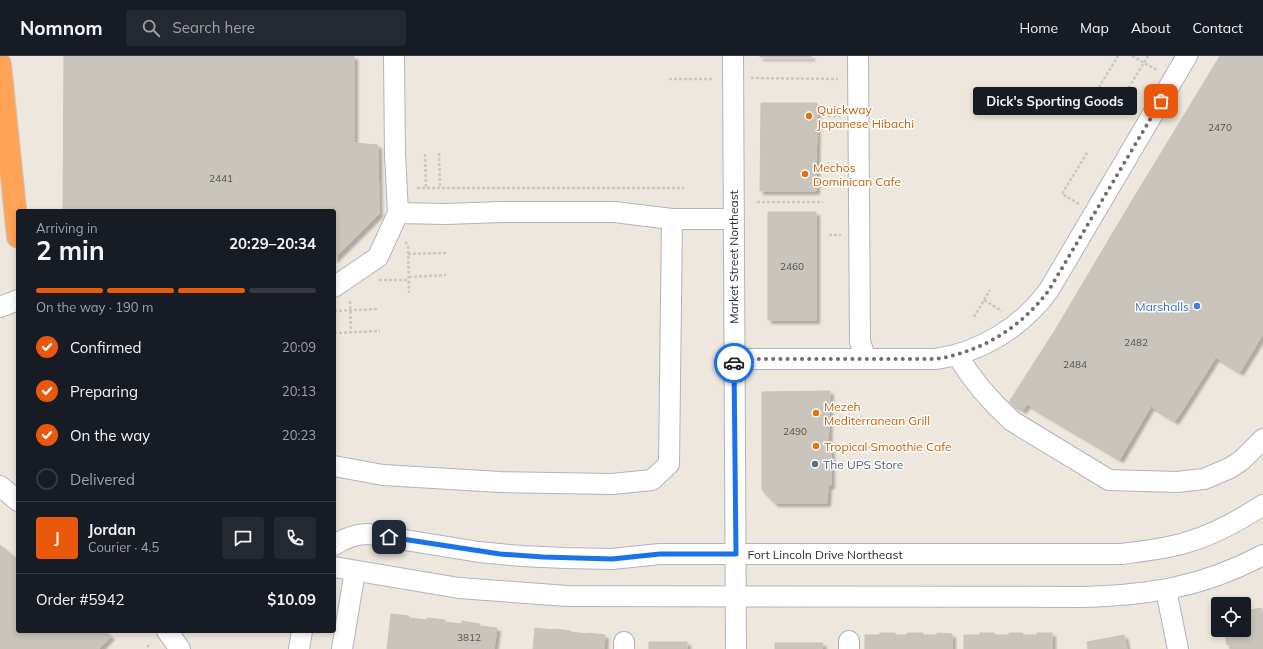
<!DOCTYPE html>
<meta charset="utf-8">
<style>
:root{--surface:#171b24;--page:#242831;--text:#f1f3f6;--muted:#9ea1a6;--line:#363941;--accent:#ea580c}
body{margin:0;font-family:Mulish,sans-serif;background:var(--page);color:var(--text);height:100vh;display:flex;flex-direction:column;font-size:15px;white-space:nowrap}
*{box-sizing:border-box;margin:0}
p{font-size:13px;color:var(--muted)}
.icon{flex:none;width:22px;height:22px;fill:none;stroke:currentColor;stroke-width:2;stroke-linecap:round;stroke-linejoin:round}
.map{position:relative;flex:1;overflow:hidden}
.sheet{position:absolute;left:16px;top:153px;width:320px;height:424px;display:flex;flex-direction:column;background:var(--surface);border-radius:4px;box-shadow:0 2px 6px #0003}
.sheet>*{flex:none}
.buttons{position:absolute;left:1211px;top:541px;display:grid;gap:8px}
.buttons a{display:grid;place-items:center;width:40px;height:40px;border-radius:4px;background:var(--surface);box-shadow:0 2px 6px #0003;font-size:20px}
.pin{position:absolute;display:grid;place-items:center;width:34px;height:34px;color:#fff;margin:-17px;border-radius:8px;box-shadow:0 2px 6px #0006}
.courier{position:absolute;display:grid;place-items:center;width:40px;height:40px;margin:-20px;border:3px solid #1a73e8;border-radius:50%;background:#fff;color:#222;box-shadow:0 1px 5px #0007}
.bubble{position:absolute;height:28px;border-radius:4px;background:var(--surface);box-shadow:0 2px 6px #0003;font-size:13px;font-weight:700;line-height:28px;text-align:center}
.summary em{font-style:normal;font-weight:700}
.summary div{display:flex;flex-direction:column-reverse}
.summary{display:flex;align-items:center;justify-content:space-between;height:68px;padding:0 20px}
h1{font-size:26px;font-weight:700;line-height:30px}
.bar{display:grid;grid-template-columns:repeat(4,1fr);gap:6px 4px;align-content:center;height:48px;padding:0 20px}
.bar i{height:5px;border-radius:3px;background:var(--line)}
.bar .current{background:var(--accent)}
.bar p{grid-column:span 4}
.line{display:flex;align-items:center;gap:10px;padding:0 20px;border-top:1px solid var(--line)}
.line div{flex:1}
.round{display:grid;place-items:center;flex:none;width:42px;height:42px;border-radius:4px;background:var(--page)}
ol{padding:0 20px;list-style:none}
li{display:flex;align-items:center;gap:12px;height:44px}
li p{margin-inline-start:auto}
li .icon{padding:4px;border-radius:50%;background:var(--accent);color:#fff;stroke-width:4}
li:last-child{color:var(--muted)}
li i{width:22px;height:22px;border:2px solid var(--line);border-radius:50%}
header{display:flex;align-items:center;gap:24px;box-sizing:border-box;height:56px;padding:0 20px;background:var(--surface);border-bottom:1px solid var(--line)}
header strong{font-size:19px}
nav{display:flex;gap:22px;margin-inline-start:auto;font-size:14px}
.search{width:280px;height:36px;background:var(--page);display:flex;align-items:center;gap:10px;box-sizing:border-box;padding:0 14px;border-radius:4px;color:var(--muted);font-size:15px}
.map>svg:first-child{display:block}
.building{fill:#c9c5bc;stroke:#cac4b6;filter:url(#shadow)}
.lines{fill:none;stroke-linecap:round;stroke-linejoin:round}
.minor-casing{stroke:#b1b3c0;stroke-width:22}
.highway-casing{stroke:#c8c8c8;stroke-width:24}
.path{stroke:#c8c8c8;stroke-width:2.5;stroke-dasharray:3 2;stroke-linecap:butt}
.minor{stroke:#fff;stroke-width:20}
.highway{stroke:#ffa457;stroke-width:22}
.done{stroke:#706d6a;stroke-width:4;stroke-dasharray:0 7.2}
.route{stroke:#1a73e8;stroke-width:5}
.food-dot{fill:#e8710a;stroke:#fff;stroke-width:1.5}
.shop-dot{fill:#3f7fe0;stroke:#fff;stroke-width:1.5}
.service-dot{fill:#5c6f8a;stroke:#fff;stroke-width:1.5}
.labels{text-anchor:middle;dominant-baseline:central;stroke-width:3;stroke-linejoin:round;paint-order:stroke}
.number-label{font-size:10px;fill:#535250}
.food-label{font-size:12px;fill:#c56008;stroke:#fff;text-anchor:start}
.street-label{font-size:12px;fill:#2c2c2c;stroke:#fff}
.shop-label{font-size:12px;fill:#366cbe;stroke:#fff;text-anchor:end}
.service-label{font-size:12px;fill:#4e5e75;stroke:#fff;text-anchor:start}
</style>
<header>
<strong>Nomnom</strong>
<div class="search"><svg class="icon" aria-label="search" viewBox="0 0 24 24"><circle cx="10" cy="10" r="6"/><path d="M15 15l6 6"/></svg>Search here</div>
<nav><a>Home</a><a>Map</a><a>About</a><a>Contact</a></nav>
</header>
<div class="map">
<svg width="1263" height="593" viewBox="0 0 1263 593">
<defs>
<filter id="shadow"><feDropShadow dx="3.5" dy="3.5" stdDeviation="1" flood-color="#0004"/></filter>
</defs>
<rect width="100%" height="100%" fill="#eee7dd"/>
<g class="building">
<path d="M64,0H354V87L378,89L379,158L334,203V155H63Z"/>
<rect x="760" y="0" width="51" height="1"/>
<path d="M1220,0H1263V221L1133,143Z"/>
<path d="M761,47H817L816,135H760Z"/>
<path d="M1133,143L1263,221V278L1240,316L1086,222Z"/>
<rect x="768" y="156" width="48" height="108"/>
<path d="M1086,222L1216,301L1185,350L1057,271Z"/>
<path d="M1057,271L1185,350L1175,365L1151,350L1120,403L1027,348L1023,354L1009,346Z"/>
<path d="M830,335L828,393H831V429L828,430L827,447H775L762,434V336Z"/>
<path d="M0,489L18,504V575H104L111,580L99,593H0Z"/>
<path d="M1261,552L1263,567L1244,570V555Z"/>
<path d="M391,558L409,560L405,593H387Z"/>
<path d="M409,562L427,564L424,593H405Z"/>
<path d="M427,562L445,564L441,593H424Z"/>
<path d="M462,565L480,568L477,593H459Z"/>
<path d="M445,566L462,568L459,593H441Z"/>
<path d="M1262,567L1263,582L1227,589L1224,574H1244V570Z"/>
<path d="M479,570L497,572L494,593H477Z"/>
<path d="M535,572L553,574L551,593H533Z"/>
<path d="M553,573L571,575L568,593H551Z"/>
<path d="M570,576L588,578L586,593H568Z"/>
<path d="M588,577L605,579L604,593H586Z"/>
<rect x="880" y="577" width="15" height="16"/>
<path d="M907,577H923L922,593H907Z"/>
<path d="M937,577L952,578V593H937Z"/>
<rect x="980" y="577" width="14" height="16"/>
<path d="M1009,577H1023L1022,593H1009Z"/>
<rect x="1037" y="577" width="15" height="16"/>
<rect x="865" y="579" width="15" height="14"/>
<rect x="895" y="579" width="12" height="14"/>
<rect x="922" y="579" width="15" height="14"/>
<rect x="964" y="579" width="16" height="14"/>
<rect x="994" y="579" width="15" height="14"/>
<rect x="1022" y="579" width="15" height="14"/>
<path d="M1124,579L1127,593H1088L1087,586Z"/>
<path d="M1263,582V593H1230L1229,588Z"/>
<rect x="649" y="586" width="38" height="7"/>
<path d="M775,587H823L822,593H775Z"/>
</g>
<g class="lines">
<defs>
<g id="minor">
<path d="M733,0L736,593"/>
<path d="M858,0L860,286L866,303"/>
<path d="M398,157L446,158L502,156H614L672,163H733"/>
<path d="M334,231L378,201L398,157L395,98L394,0"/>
<path d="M0,251L18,244"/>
<path d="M957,299C972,324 990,345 1012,365L1109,424L1177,426L1204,423L1230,412L1242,404L1263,383"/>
<path d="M734,303H935C980,297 1022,271 1049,234L1187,0"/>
<path d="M334,410L383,419L500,426L612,428L652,424L669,408L672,163"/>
<path d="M0,430L18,445"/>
<path d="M334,489C345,482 355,478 368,478L479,496L521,500L565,502L612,503L660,498H1121C1144,495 1166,493 1188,486C1215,478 1240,464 1263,449"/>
<path d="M334,511L459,532L567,540L1083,541C1150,539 1203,531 1263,499"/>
<path d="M1166,534L1178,593"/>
<path d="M167,575L180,593"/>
<path d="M849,585V593"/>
<path d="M299,593L302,575"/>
<path d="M342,593L355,515"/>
<path d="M624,593V586"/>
</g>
<path id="highway" d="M0,8L18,181"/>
</defs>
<use href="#minor" class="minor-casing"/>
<use href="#highway" class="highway-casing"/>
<g class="path">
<path d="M1132,0L1157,14"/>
<path d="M751,22L838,23"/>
<path d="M669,23H714"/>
<path d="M1096,36L1118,0"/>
<path d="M1118,49L1148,0"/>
<path d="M828,60H840"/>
<path d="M439,97L440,132"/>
<path d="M425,98L426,132"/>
<path d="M417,132H684"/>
<path d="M757,146H823"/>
<path d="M1079,148L1062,138L1088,95"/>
<path d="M829,179H841"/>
<path d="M405,186L408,189L409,237"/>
<path d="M408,198L446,197"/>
<path d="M409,221L446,219"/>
<path d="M379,224H409"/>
<path d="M984,244L990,234"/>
<path d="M350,245L351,276"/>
<path d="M334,255L379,253"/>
<path d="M974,261L984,244L1002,255"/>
<path d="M334,277L380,275"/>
<path d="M844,391H876"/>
<path d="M147,591L151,587"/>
</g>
<use href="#minor" class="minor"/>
<use href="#highway" class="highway"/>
</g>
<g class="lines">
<path class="done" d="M734,307V303H935C980,297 1022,271 1049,234L1161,45"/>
<path class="route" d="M389,481L500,498L543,501L612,503L660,498H736L734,307"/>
</g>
<g class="food-dot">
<circle cx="809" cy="60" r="4"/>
<circle cx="805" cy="118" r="4"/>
<circle cx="816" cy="357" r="4"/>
<circle cx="816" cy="390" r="4"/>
</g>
<circle class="shop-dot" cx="1197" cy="250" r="4"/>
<circle class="service-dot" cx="815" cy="408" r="4"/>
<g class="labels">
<g class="number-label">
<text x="1220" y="71">2470</text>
<text x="221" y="122">2441</text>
<text x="792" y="210">2460</text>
<text x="1136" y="286">2482</text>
<text x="1075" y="308">2484</text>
<text x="795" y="375">2490</text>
<text x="469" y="581">3812</text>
</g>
<g class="food-label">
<text x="817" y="53">Quickway<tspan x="817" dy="14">Japanese Hibachi</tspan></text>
<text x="813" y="111">Mechos<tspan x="813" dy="14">Dominican Cafe</tspan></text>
<text x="824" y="350">Mezeh<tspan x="824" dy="14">Mediterranean Grill</tspan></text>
<text x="824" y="390">Tropical Smoothie Cafe</text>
</g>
<g class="street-label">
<text transform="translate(733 201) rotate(-90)">Market Street Northeast</text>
<text x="825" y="498">Fort Lincoln Drive Northeast</text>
</g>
<g class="shop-label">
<text x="1189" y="250">Marshalls</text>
</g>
<g class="service-label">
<text x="823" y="408">The UPS Store</text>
</g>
</g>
</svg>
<div class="buttons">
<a><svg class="icon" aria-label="locate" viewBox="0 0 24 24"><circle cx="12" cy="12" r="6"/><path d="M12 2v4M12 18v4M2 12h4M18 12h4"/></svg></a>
</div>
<div class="pin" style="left:1161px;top:45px;background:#ea580c"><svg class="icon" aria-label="bag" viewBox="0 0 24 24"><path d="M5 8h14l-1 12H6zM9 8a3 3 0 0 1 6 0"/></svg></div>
<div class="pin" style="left:389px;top:481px;background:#1f2937"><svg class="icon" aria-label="home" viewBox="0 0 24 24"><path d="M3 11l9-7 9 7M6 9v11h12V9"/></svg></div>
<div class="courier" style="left:734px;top:307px"><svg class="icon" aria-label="car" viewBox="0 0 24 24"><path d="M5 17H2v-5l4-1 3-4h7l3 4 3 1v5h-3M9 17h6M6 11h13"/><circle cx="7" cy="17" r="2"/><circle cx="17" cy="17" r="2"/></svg></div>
<div class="bubble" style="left:973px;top:31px;width:164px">Dick's Sporting Goods</div>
<section class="sheet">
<div class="summary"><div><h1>2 min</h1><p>Arriving in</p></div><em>20:29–20:34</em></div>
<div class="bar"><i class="current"></i><i class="current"></i><i class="current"></i><i></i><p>On the way · 190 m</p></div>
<ol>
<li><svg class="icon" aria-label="check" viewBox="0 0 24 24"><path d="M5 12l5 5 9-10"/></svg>Confirmed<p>20:09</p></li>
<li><svg class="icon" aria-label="check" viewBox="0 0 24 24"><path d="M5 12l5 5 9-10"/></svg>Preparing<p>20:13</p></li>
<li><svg class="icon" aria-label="check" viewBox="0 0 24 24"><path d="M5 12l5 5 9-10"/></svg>On the way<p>20:23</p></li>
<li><i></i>Delivered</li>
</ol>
<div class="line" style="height:72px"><b class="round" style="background:var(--accent);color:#fff">J</b><div><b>Jordan</b><p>Courier · 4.5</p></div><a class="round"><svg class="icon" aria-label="chat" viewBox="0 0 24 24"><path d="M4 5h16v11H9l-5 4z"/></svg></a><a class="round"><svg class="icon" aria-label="phone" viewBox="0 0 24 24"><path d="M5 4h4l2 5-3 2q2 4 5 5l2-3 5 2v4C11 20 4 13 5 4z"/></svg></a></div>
<div class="line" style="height:52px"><div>Order #5942</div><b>$10.09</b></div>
</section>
</div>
